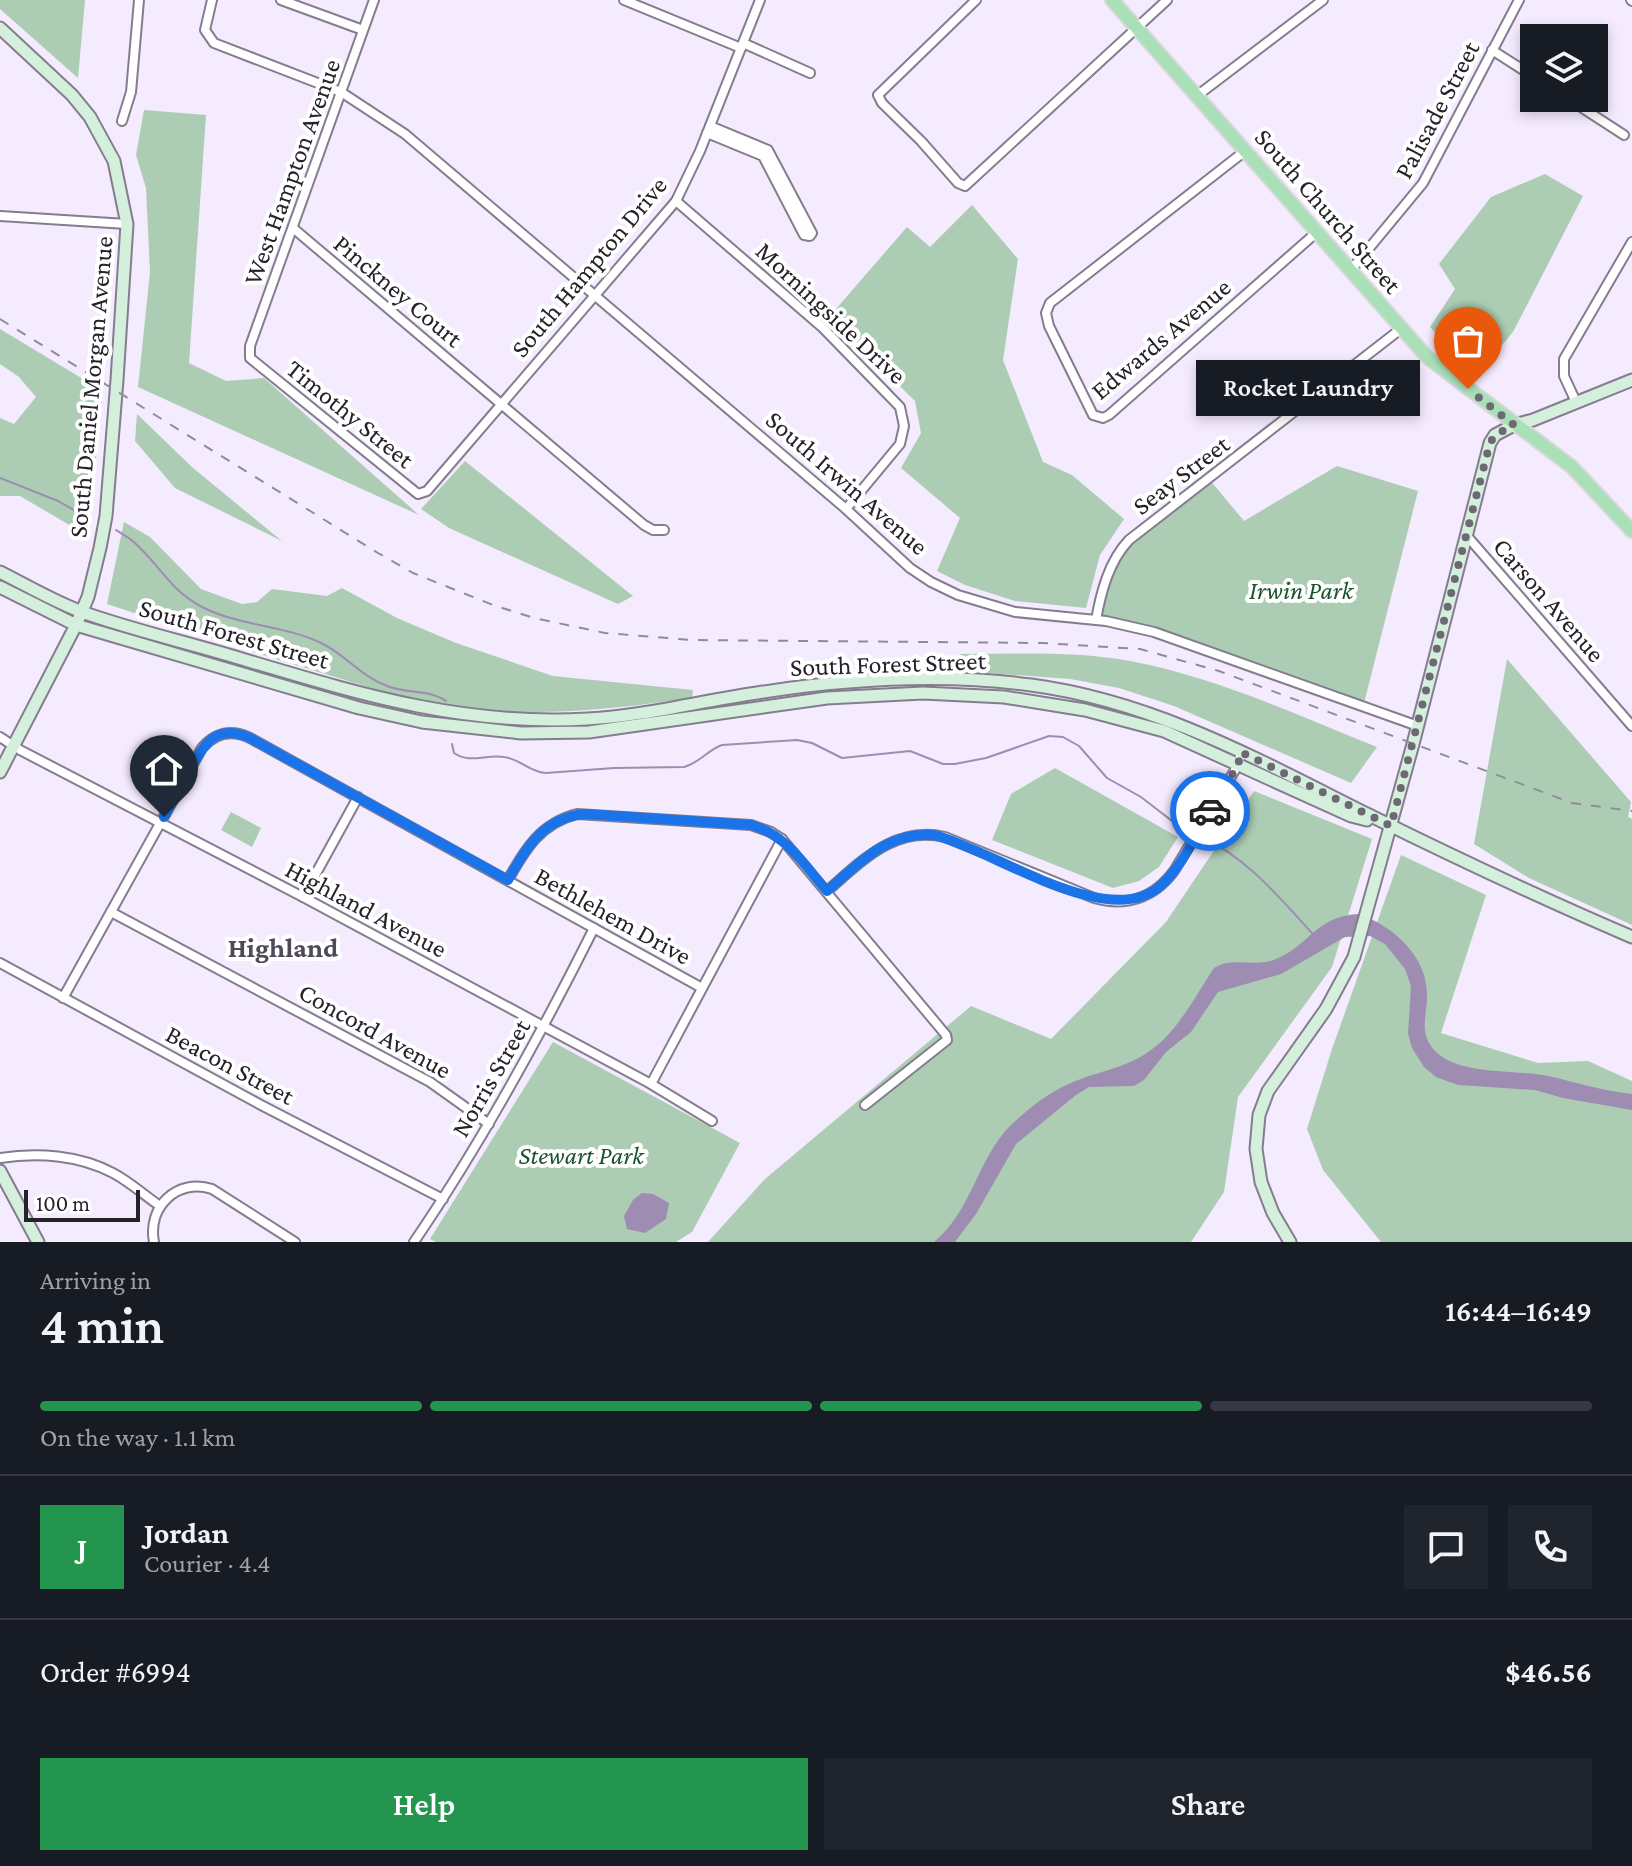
<!DOCTYPE html>
<meta charset="utf-8">
<style>
:root{--surface:#171b24;--page:#20242c;--text:#f1f3f6;--muted:#9ea1a6;--line:#363941;--accent:#24954e}
body{margin:0;font-family:"Crimson Pro",serif;background:var(--page);color:var(--text);height:100vh;display:flex;flex-direction:column;font-size:30px;white-space:nowrap}
*{box-sizing:border-box;margin:0}
p{font-size:26px;color:var(--muted)}
.icon{flex:none;width:44px;height:44px;fill:none;stroke:currentColor;stroke-width:2;stroke-linecap:round;stroke-linejoin:round}
.map{position:relative;height:1242px;overflow:hidden}
.panel{display:flex;flex-direction:column;background:var(--surface);flex:1}
.panel>*{flex:none}
.controls{position:absolute;left:1520px;top:24px;display:grid;gap:16px}
.controls a{display:grid;place-items:center;width:88px;height:88px;border-radius:0px;background:var(--surface);box-shadow:0 4px 12px #0003;font-size:40px}
.scale{position:absolute;left:24px;bottom:20px;width:116px;box-sizing:border-box;padding-left:8px;border:4px solid #252229;border-top:0;font-size:22px;line-height:28px;white-space:nowrap;color:#252229;-webkit-text-stroke:6px #fff;paint-order:stroke}
.pin{position:absolute;display:grid;place-items:center;width:68px;height:68px;color:#fff;margin:-82px -34px;border-radius:50% 50% 50% 0;rotate:-45deg;box-shadow:0 0 8px #0007}
.pin .icon{rotate:45deg}
.courier{position:absolute;display:grid;place-items:center;width:80px;height:80px;margin:-40px;border:6px solid #1a73e8;border-radius:50%;background:#fff;color:#222;box-shadow:0 2px 10px #0007}
.bubble{position:absolute;height:56px;border-radius:0px;background:var(--surface);box-shadow:0 4px 12px #0003;font-size:26px;font-weight:600;line-height:56px;text-align:center}
.summary em{font-style:normal;font-weight:600}
.summary div{display:flex;flex-direction:column-reverse}
.summary{display:flex;align-items:center;justify-content:space-between;height:136px;padding:0 40px}
h1{font-size:52px;font-weight:600;line-height:60px}
.bar{display:grid;grid-template-columns:repeat(4,1fr);gap:12px 8px;align-content:center;height:96px;padding:0 40px}
.bar i{height:10px;border-radius:6px;background:var(--line)}
.bar .selected{background:var(--accent)}
.bar p{grid-column:span 4}
.line{display:flex;align-items:center;gap:20px;padding:0 40px;border-top:2px solid var(--line)}
.line div{flex:1}
.round{display:grid;place-items:center;flex:none;width:84px;height:84px;border-radius:0px;background:var(--page)}
.button{display:flex;gap:16px;margin-top:auto;padding:16px 40px}
.button a{flex:1;height:92px;border-radius:0px;background:var(--accent);color:#fff;font-size:32px;font-weight:600;line-height:92px;text-align:center}
.button a+a{background:var(--page);color:var(--text)}
.map>svg:first-child{display:block}
.green{fill:#accdb3}
.water{fill:#9e8cb2}
.lines{fill:none;stroke-linecap:round;stroke-linejoin:round}
.stream{stroke:#9e8cb2;stroke-width:2}
.street-casing{stroke:#847d8e;stroke-width:12}
.secondary-casing{stroke:#847d8e;stroke-width:15}
.primary-casing{stroke:#d8d7d8;stroke-width:16}
.street{stroke:#fff;stroke-width:8}
.secondary{stroke:#d4efdc;stroke-width:11}
.primary{stroke:#aae0b8;stroke-width:12}
.rail{stroke:#918b98;stroke-width:2;stroke-dasharray:10 10;stroke-linecap:butt}
.done{stroke:#6d6874;stroke-width:8;stroke-dasharray:0 14.4}
.route{stroke:#1a73e8;stroke-width:10}
.labels{text-anchor:middle;dominant-baseline:central;stroke-width:8;stroke-linejoin:round;paint-order:stroke}
.street-label{font-size:26px;fill:#252229;stroke:#fff}
.park-label{font-size:26px;font-style:italic;fill:#1b552e;stroke:#fff}
.neighbourhood-label{font-size:28px;font-weight:bold;fill:#504959;stroke:#fff}
</style>
<div class="map">
<svg width="1632" height="1242" viewBox="0 0 1632 1242">
<rect width="100%" height="100%" fill="#f4ebfe"/>
<g class="green">
<path d="M0,0H85L78,78L0,9Z"/>
<path d="M144,110L206,115L189,363L226,381L264,378L419,515L138,387L150,272L146,188L136,155Z"/>
<path d="M1545,174L1583,196L1513,332L1479,372L1455,354L1430,327L1455,289L1439,264L1491,197Z"/>
<path d="M972,205L1018,259L1003,360L1043,462L1072,475L1124,519L1100,555L1086,608L1015,601L965,585L937,571L960,518L901,468L921,433L915,401L829,317L907,227L930,247Z"/>
<path d="M0,329L103,391L88,533L78,530L20,496H0V418L14,424L36,397L19,377L0,364Z"/>
<path d="M137,414L193,468L282,541L175,488L135,441Z"/>
<path d="M465,461L633,596L618,604L449,528L421,509Z"/>
<path d="M1337,466L1418,491L1363,707L1184,642L1096,620L1119,551L1209,479L1244,521Z"/>
<path d="M124,522L150,537L201,589L242,604L257,602L272,589L327,596L342,588L397,618L456,643L553,676L693,690L692,698C621,708 547,717 474,709C418,703 363,686 309,669C241,649 174,626 107,604Z"/>
<path d="M960,654C1016,654 1075,651 1130,661C1216,677 1297,715 1377,747L1351,783L1174,706L1119,688L1070,679L959,671Z"/>
<path d="M1507,659L1631,802L1628,817L1632,819V925L1529,878L1474,844Z"/>
<path d="M1055,768L1178,837L1159,867L1139,881L1113,888L992,840L1011,794Z"/>
<path d="M1254,791L1372,839L1332,967L1238,1097L1224,1192L1191,1242H708L765,1179L971,1006L1051,1039L1166,922Z"/>
<path d="M231,812L261,828L252,847L221,830Z"/>
<path d="M1401,855L1486,895L1441,1033L1538,1063L1588,1061L1632,1081V1242H1381L1323,1170L1307,1129L1332,1049Z"/>
<path d="M553,1042L740,1143L692,1232L676,1242H436L430,1239Z"/>
</g>
<g class="water">
<path d="M1358,914C1392,925 1426,955 1427,993C1428,1012 1419,1029 1431,1046C1452,1077 1516,1069 1548,1076C1576,1082 1602,1091 1632,1094V1110L1563,1098L1535,1090L1458,1085L1436,1077L1424,1067L1412,1048L1408,1034L1411,986L1405,969L1385,944L1370,936L1345,937L1281,974L1218,992L1191,1032L1166,1052L1144,1080L1134,1086L1089,1087L1076,1095L1016,1144L976,1214L955,1242H934C972,1211 977,1159 1011,1125C1029,1108 1049,1092 1071,1083C1098,1071 1127,1068 1151,1050C1178,1031 1196,995 1214,968C1234,956 1255,968 1276,959C1310,945 1315,917 1358,914Z"/>
<path d="M642,1193L653,1194L669,1203L666,1219L645,1233L627,1229L624,1216L633,1200Z"/>
</g>
<g class="lines">
<g class="stream">
<path d="M0,478L58,501L86,517"/>
<path d="M116,530C122,534 130,538 136,544C160,566 171,591 202,607C239,626 284,625 321,643C345,654 360,676 387,686C407,694 429,689 446,701"/>
<path d="M452,744L454,753C470,764 486,754 504,757C520,759 530,772 546,773L614,768L684,767C699,763 708,750 722,745L797,740L812,743L842,758L910,751L943,764H955L986,758L1049,736L1063,737L1079,746L1107,778L1141,797L1176,824L1194,834"/>
<path d="M1200,836C1246,857 1278,896 1312,933"/>
</g>
<defs>
<g id="street">
<path d="M212,0L205,30L214,43L341,92L405,134L846,509L910,568L931,582L958,595L1015,612L1106,621L1154,632L1418,726"/>
<path d="M281,0L363,30"/>
<path d="M374,0L250,346V358L418,494L427,491L676,201L700,151L760,0"/>
<path d="M624,0L741,48"/>
<path d="M976,0L878,95L882,103L921,141L958,183L965,186L1167,0"/>
<path d="M1631,0L1632,1"/>
<path d="M743,43L810,73"/>
<path d="M1492,50L1534,77"/>
<path d="M1198,95L1323,0"/>
<path d="M1567,98L1624,135"/>
<path d="M122,121L131,92L139,0"/>
<path d="M707,133L763,156L804,235L810,236L812,233L768,150L710,126"/>
<path d="M1245,151L1050,303L1046,313L1049,326L1093,415L1103,418L1109,415L1317,232"/>
<path d="M676,201L823,328L900,407L904,426L900,444L846,509"/>
<path d="M0,216L127,224"/>
<path d="M293,228L644,525L653,530H664"/>
<path d="M1351,270L1423,183L1519,0"/>
<path d="M1576,402L1564,376V359L1632,242"/>
<path d="M1467,536L1632,726"/>
<path d="M1096,620C1101,592 1109,561 1129,540L1402,328"/>
<path d="M0,737L20,750L303,897L651,1084L712,1121"/>
<path d="M508,880C525,849 541,823 577,814L751,825L771,832L782,839L946,1035L947,1040L865,1105"/>
<path d="M827,891C862,861 895,825 945,837L1094,898C1126,907 1154,898 1174,871L1238,765L1241,752"/>
<path d="M303,897L358,797"/>
<path d="M111,912L430,1082L489,1124"/>
<path d="M0,963L261,1105L443,1199"/>
<path d="M63,998L202,748C215,733 231,729 250,738L702,988"/>
<path d="M651,1084L782,839"/>
<path d="M0,1158C37,1152 79,1155 113,1173C130,1182 144,1195 160,1206"/>
<path d="M154,1242C147,1207 177,1178 212,1189L295,1242"/>
<path d="M414,1242C482,1142 540,1036 594,928"/>
</g>
<g id="secondary">
<path d="M0,28L72,95L90,117L114,161L127,224L117,380L106,516L100,548L88,597L76,625L0,772"/>
<path d="M0,572C28,586 56,603 85,613C136,631 190,643 242,659C360,694 462,726 587,719C645,716 700,701 757,693C847,679 941,673 1031,685C1153,701 1259,760 1367,814C1454,857 1543,899 1632,937"/>
<path d="M0,587L76,625L359,708L422,722L521,733L589,732L827,698L923,693L1004,697L1085,710L1164,731L1351,816L1367,820"/>
<path d="M0,1171L38,1242"/>
<path d="M1290,1242L1273,1213L1261,1182L1256,1149L1259,1115L1268,1091L1326,1009L1354,957L1413,744L1490,443L1495,435L1514,425L1533,420L1632,380"/>
</g>
<path id="primary" d="M1112,0L1427,357L1572,467L1632,531"/>
</defs>
<use href="#street" class="street-casing"/>
<use href="#secondary" class="secondary-casing"/>
<use href="#primary" class="primary-casing"/>
<use href="#street" class="street"/>
<use href="#secondary" class="secondary"/>
<use href="#primary" class="primary"/>
<path class="rail" d="M0,319L378,553L413,573L493,605L534,618L605,633L692,640L1042,643L1140,649L1219,671L1572,803L1632,811"/>
</g>
<g class="lines">
<path class="done" d="M1210,811L1238,765L1241,752L1391,826L1490,443L1495,435L1514,425L1468,389"/>
<path class="route" d="M164,817C172,802 180,788 188,773C203,746 215,722 250,738L508,880C526,848 544,817 585,814L751,825C787,835 803,864 827,891C859,863 888,831 934,835C992,849 1106,931 1159,887C1181,869 1195,836 1210,811"/>
</g>
<g class="labels">
<g class="street-label">
<text transform="translate(1437 110) rotate(-62)">Palisade Street</text>
<text transform="translate(292 172) rotate(-70)">West Hampton Avenue</text>
<text transform="translate(1328 211) rotate(49)">South Church Street</text>
<text transform="translate(589 267) rotate(-50)">South Hampton Drive</text>
<text transform="translate(398 291) rotate(40)">Pinckney Court</text>
<text transform="translate(831 313) rotate(43)">Morningside Drive</text>
<text transform="translate(1161 339) rotate(-40)">Edwards Avenue</text>
<text transform="translate(91 387) rotate(-85)">South Daniel Morgan Avenue</text>
<text transform="translate(350 414) rotate(39)">Timothy Street</text>
<text transform="translate(1181 475) rotate(-37)">Seay Street</text>
<text transform="translate(847 483) rotate(41)">South Irwin Avenue</text>
<text transform="translate(1549 600) rotate(49)">Carson Avenue</text>
<text transform="translate(234 634) rotate(16)">South Forest Street</text>
<text transform="translate(888 664) rotate(-2)">South Forest Street</text>
<text transform="translate(366 909) rotate(28)">Highland Avenue</text>
<text transform="translate(613 916) rotate(29)">Bethlehem Drive</text>
<text transform="translate(375 1031) rotate(29)">Concord Avenue</text>
<text transform="translate(230 1065) rotate(28)">Beacon Street</text>
<text transform="translate(491 1078) rotate(-60)">Norris Street</text>
</g>
<g class="park-label">
<text x="1301" y="590">Irwin Park</text>
<text x="581" y="1155">Stewart Park</text>
</g>
<g class="neighbourhood-label">
<text x="283" y="947">Highland</text>
</g>
</g>
</svg>
<div class="controls">
<a><svg class="icon" aria-label="layers" viewBox="0 0 24 24"><path d="M12 4l9 5-9 5-9-5zM3 14l9 5 9-5"/></svg></a>
</div>
<div class="scale">100 m</div>
<div class="pin" style="left:1468px;top:389px;background:#ea580c"><svg class="icon" aria-label="bag" viewBox="0 0 24 24"><path d="M5 8h14l-1 12H6zM9 8a3 3 0 0 1 6 0"/></svg></div>
<div class="pin" style="left:164px;top:817px;background:#1f2937"><svg class="icon" aria-label="home" viewBox="0 0 24 24"><path d="M3 11l9-7 9 7M6 9v11h12V9"/></svg></div>
<div class="courier" style="left:1210px;top:811px"><svg class="icon" aria-label="car" viewBox="0 0 24 24"><path d="M5 17H2v-5l4-1 3-4h7l3 4 3 1v5h-3M9 17h6M6 11h13"/><circle cx="7" cy="17" r="2"/><circle cx="17" cy="17" r="2"/></svg></div>
<div class="bubble" style="left:1196px;top:360px;width:224px">Rocket Laundry</div>
</div>
<section class="panel">
<div class="summary"><div><h1>4 min</h1><p>Arriving in</p></div><em>16:44–16:49</em></div>
<div class="bar"><i class="selected"></i><i class="selected"></i><i class="selected"></i><i></i><p>On the way · 1.1 km</p></div>
<div class="line" style="height:144px"><b class="round" style="background:var(--accent);color:#fff">J</b><div><b>Jordan</b><p>Courier · 4.4</p></div><a class="round"><svg class="icon" aria-label="chat" viewBox="0 0 24 24"><path d="M4 5h16v11H9l-5 4z"/></svg></a><a class="round"><svg class="icon" aria-label="phone" viewBox="0 0 24 24"><path d="M5 4h4l2 5-3 2q2 4 5 5l2-3 5 2v4C11 20 4 13 5 4z"/></svg></a></div>
<div class="line" style="height:104px"><div>Order #6994</div><b>$46.56</b></div>
<div class="button"><a>Help</a><a>Share</a></div>
</section>
